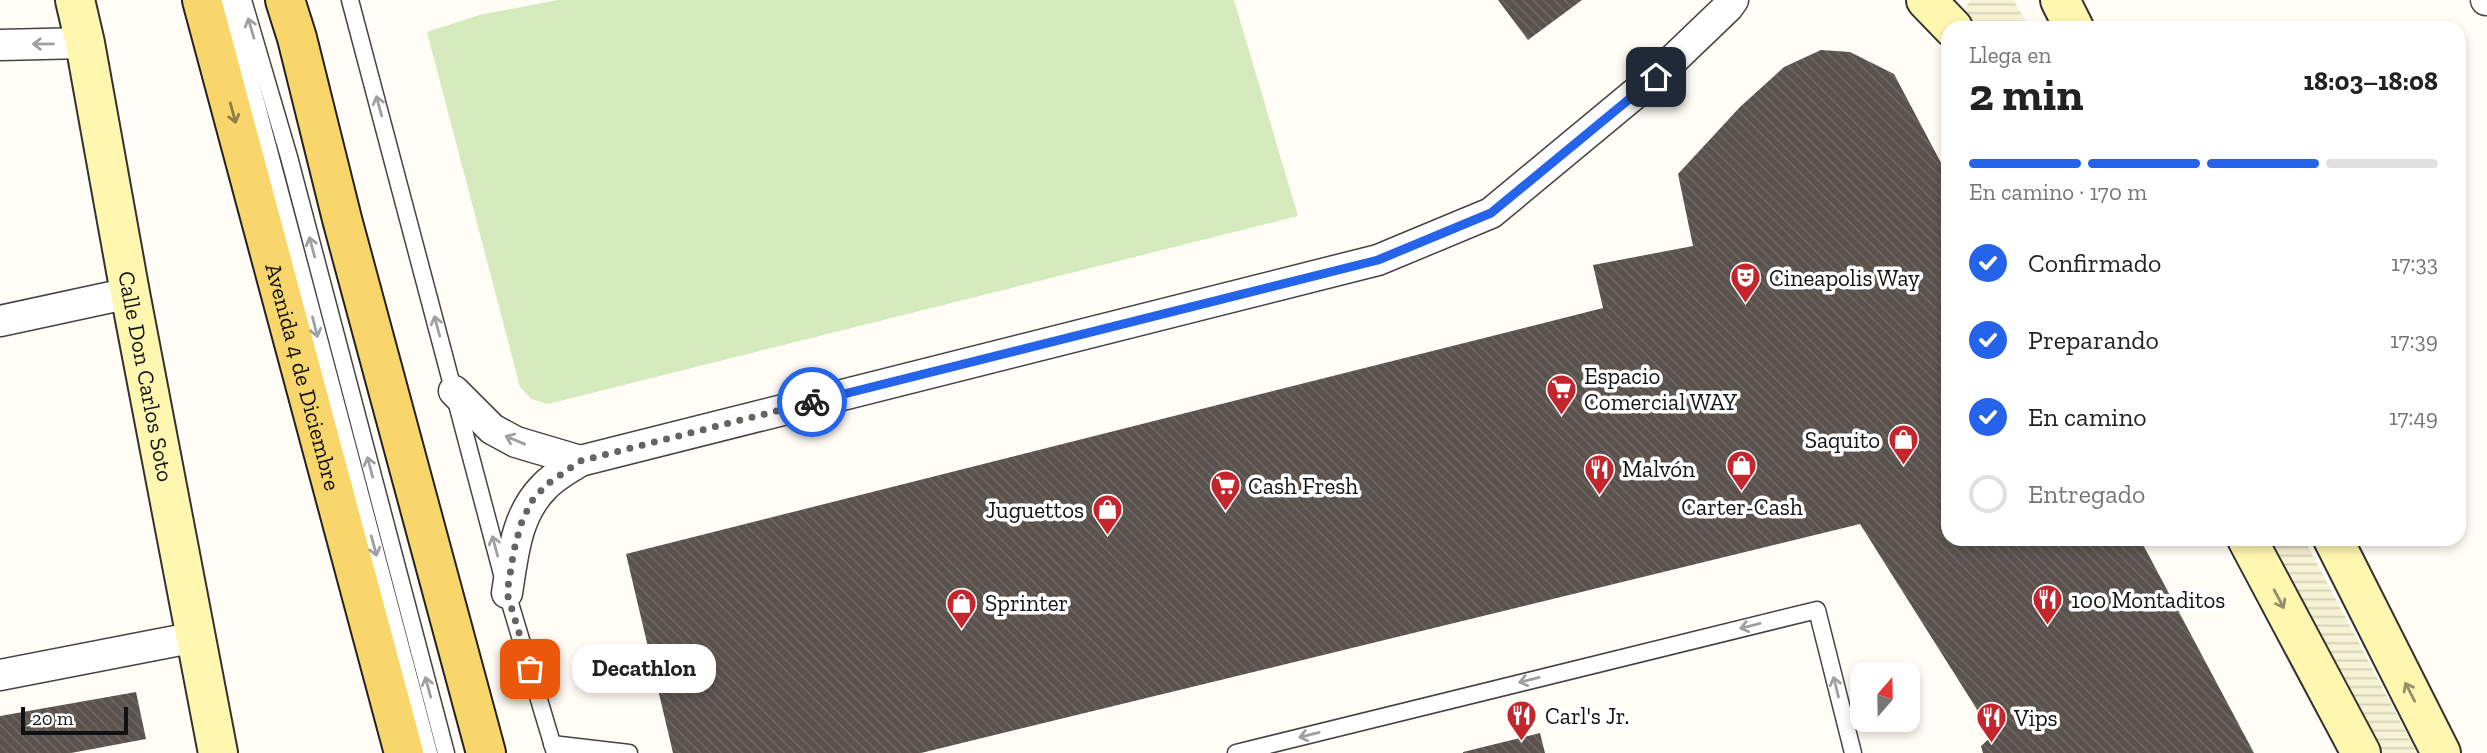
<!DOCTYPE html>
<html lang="es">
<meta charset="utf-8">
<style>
:root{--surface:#fff;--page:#f2f2f2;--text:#222;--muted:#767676;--line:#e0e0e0;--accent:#2563eb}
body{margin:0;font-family:"Zilla Slab",serif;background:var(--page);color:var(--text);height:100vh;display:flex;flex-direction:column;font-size:26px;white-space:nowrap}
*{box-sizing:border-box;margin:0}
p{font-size:23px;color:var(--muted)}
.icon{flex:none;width:38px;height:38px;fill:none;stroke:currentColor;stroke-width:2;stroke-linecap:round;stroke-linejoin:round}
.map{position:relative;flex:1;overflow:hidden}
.sheet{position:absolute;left:1941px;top:21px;width:525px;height:525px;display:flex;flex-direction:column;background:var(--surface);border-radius:21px;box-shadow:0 4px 10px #0003}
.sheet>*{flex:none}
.needle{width:46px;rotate:20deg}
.buttons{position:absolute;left:1850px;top:662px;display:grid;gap:14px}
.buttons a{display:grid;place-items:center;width:70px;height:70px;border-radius:14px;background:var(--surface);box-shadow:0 4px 10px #0003;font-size:35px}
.scale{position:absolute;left:21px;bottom:18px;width:107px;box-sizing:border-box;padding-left:7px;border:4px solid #111;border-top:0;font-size:19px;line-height:24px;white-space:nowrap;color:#111;-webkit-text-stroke:5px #fff;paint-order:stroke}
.pin{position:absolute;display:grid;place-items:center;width:60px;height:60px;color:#fff;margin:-30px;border-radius:14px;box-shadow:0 4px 10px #0006}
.courier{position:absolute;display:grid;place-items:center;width:70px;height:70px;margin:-35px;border:5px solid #2563eb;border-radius:50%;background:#fff;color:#222;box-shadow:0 2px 9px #0007}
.bubble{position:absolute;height:49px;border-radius:21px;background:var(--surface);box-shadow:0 4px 10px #0003;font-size:23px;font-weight:700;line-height:49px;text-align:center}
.overview em{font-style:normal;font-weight:700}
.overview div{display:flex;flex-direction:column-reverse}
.overview{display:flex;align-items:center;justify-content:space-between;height:119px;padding:0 28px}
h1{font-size:46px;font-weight:700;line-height:52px}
.bar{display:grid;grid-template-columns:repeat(4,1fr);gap:10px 7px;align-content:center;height:84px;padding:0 28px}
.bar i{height:9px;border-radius:5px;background:var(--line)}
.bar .current{background:var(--accent)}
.bar p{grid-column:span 4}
ol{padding:0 28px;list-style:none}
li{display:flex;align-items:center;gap:21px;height:77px}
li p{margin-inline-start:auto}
li .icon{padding:7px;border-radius:50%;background:var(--accent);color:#fff;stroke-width:4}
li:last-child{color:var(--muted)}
li i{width:38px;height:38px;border:4px solid var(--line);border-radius:50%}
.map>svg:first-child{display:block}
.farmland{fill:url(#farmland-rules)}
.grass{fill:#d5ebbd}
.building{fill:url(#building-back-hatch)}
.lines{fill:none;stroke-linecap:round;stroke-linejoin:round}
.lane-casing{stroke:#444;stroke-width:19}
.street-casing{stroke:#444;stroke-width:33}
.secondary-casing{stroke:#333;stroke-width:42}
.primary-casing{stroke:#222;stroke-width:42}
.lane{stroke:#fff;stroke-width:16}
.street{stroke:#fff;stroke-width:30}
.secondary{stroke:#fff6b0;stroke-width:38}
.primary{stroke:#f9d66b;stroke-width:38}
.oneway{stroke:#a0a0a0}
.oneway2{stroke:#917d42}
.oneway3{stroke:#948f68}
.done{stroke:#646461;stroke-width:7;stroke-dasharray:0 12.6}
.route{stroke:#2563eb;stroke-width:9}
.labels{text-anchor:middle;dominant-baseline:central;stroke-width:7;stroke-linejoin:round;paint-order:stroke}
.poi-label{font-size:23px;fill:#111;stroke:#fff;text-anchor:start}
.street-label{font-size:23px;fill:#111;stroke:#fff}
</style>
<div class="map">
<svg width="2487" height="753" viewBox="0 0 2487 753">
<defs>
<pattern id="farmland-rules" width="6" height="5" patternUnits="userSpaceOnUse" patternTransform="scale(1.75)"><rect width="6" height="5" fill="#f6f3d4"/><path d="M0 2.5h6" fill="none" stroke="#d2cfb5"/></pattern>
<pattern id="building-back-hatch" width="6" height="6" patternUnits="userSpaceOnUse" patternTransform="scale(1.75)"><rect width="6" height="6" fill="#5a524d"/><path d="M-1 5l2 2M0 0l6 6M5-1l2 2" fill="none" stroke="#6d6662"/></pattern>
</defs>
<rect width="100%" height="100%" fill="#fffdf5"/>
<g class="farmland">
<path d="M1970,0H2013L2030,28H1976L1965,9Z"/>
<path d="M2255,539H2304L2417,753H2369Z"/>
</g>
<path class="grass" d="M558,0H1234L1298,216L548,404L531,399L520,387L427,32L479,15Z"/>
<g class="building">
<path d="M1498,0H1582L1528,40Z"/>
<path d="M1821,50L1850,52L1894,74L1948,176V539H2140L2254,753H1983L1981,746L1993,735L1860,524L921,753H673L626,554L1603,308L1593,265L1693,246L1678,174L1740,107L1784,67Z"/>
<path d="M136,692L146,739L71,753H0V716Z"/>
<path d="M1540,733L1545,753H1463V752Z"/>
</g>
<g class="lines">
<defs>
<g id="lane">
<path d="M229,0L429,753"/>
<path d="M243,0L289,157L446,753"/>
<path d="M350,0L507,593L555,753"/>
<path d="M552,744L629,753"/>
<path d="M1236,753L1817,610L1853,753"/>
</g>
<g id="street">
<path d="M2486,0H2487"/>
<path d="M0,45L85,43"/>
<path d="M0,321L130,293"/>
<path d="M454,391L492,429L516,442L580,461"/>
<path d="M507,593C513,555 516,515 544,487C554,476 568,469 580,461L1378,260L1491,213L1655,77L1728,7L1733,0"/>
<path d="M0,675L196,637"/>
</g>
<g id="secondary">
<path id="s1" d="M75,0L85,43L130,293L218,753"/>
<path d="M1926,0L1953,28"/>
<path d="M2060,0L2074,28"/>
<path d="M2247,539L2361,753"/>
<path d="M2333,539L2441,753"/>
</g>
<g id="primary">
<path id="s2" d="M202,0L404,753"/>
<path d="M285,0L297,38L342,219L486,753"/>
</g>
</defs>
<use href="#lane" class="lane-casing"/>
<use href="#street" class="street-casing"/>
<use href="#secondary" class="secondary-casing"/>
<use href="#primary" class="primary-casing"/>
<use href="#lane" class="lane"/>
<use href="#street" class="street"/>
<use href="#secondary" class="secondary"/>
<use href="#primary" class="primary"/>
</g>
<defs><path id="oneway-shaft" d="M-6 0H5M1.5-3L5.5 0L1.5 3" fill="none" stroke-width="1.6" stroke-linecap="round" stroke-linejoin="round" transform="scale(1.75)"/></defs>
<g class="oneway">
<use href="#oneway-shaft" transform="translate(251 28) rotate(-106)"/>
<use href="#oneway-shaft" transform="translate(43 44) rotate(179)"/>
<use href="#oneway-shaft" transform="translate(379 106) rotate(-105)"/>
<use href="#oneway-shaft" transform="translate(312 247) rotate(-105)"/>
<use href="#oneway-shaft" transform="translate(437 326) rotate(-105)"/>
<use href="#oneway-shaft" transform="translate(315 327) rotate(76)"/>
<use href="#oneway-shaft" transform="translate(515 440) rotate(-157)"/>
<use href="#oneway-shaft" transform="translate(370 467) rotate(-105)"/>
<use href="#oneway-shaft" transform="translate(374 546) rotate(75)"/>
<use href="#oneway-shaft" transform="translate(495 546) rotate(-105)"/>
<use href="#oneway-shaft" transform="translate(1750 626) rotate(166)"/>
<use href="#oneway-shaft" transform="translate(1529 680) rotate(166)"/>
<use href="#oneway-shaft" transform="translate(428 687) rotate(-105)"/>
<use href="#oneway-shaft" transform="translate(1836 687) rotate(-104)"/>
<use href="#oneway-shaft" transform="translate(1309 735) rotate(166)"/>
</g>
<use class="oneway2" href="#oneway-shaft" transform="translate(233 113) rotate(75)"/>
<g class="oneway3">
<use href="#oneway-shaft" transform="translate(2279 599) rotate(62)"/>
<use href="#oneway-shaft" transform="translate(2410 692) rotate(-117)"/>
</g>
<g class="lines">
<path class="done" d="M530,669L507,593L514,550L521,524L531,502L546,485L580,461L812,402"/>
<path class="route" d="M812,402L1378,260L1491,213L1656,77"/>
</g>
<defs>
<symbol id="theatre-pin" viewBox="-11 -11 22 30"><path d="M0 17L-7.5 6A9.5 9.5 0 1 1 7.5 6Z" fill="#c4262e" stroke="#fff"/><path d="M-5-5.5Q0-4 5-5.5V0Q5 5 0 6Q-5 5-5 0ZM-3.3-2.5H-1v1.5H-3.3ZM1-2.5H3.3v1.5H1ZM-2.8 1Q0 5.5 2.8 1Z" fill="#fff"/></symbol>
<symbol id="supermarket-pin" viewBox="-11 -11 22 30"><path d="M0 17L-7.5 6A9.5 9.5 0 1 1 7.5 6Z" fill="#c4262e" stroke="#fff"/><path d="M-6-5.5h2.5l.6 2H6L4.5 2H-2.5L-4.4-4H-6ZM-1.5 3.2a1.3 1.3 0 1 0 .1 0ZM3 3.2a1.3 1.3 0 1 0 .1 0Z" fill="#fff"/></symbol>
<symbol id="shop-pin" viewBox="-11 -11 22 30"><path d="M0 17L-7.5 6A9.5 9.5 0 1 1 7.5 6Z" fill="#c4262e" stroke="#fff"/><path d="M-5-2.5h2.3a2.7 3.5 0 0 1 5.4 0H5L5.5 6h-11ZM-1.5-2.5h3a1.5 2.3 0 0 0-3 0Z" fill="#fff"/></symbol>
<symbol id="restaurant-pin" viewBox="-11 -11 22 30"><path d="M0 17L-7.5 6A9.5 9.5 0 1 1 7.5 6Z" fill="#c4262e" stroke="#fff"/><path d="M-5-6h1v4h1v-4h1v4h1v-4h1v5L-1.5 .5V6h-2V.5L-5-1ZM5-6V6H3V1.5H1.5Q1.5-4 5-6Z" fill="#fff"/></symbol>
</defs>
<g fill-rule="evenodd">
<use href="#theatre-pin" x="1728" y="260" width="35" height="47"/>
<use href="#supermarket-pin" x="1544" y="372" width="35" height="47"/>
<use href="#shop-pin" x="1886" y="422" width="35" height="47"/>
<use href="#shop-pin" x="1724" y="448" width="35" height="47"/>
<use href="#restaurant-pin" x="1582" y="452" width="35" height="47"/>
<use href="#supermarket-pin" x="1208" y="468" width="35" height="47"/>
<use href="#shop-pin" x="1090" y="492" width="35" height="47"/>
<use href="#restaurant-pin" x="2030" y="582" width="35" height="47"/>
<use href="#shop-pin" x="944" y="586" width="35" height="47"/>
<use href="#restaurant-pin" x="1504" y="698" width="35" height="47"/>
<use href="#restaurant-pin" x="1974" y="700" width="35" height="47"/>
</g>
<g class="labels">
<g class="poi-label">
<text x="1769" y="278">Cineapolis Way</text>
<text x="1584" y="376">Espacio<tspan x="1584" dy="26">Comercial WAY</tspan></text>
<text x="1880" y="440" text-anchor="end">Saquito</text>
<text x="1622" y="469">Malvón</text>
<text x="1248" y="486">Cash Fresh</text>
<text x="1742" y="507" text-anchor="middle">Carter-Cash</text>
<text x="1084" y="510" text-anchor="end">Juguettos</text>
<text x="2071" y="600">100 Montaditos</text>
<text x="985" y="603">Sprinter</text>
<text x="1545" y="716">Carl's Jr.</text>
<text x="2014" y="718">Vips</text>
</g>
<g class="street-label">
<text stroke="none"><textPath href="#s2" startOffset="390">Avenida 4 de Diciembre</textPath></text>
<text stroke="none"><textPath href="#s1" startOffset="383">Calle Don Carlos Soto</textPath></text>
</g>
</g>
</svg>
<div class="buttons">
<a><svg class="needle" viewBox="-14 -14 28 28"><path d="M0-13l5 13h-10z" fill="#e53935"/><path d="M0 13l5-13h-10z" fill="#767676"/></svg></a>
</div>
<div class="scale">20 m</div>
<div class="pin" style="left:530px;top:669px;background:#ea580c"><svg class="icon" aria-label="bag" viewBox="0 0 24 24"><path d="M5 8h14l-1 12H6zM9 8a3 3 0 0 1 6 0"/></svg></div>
<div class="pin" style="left:1656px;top:77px;background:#1f2937"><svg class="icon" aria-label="home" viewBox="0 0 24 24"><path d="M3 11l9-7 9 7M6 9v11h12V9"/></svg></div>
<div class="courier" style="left:812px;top:402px"><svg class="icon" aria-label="bike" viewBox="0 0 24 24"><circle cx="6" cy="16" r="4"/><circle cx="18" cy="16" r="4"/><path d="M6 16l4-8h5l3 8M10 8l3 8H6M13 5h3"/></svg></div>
<div class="bubble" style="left:572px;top:644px;width:144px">Decathlon</div>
<section class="sheet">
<div class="overview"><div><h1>2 min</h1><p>Llega en</p></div><em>18:03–18:08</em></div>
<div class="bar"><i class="current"></i><i class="current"></i><i class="current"></i><i></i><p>En camino · 170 m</p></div>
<ol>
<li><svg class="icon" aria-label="check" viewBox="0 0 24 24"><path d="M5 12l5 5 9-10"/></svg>Confirmado<p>17:33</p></li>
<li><svg class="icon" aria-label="check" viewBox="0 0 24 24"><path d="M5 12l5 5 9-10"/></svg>Preparando<p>17:39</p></li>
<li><svg class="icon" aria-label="check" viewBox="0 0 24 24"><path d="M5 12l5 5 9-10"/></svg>En camino<p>17:49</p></li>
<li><i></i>Entregado</li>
</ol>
</section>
</div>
